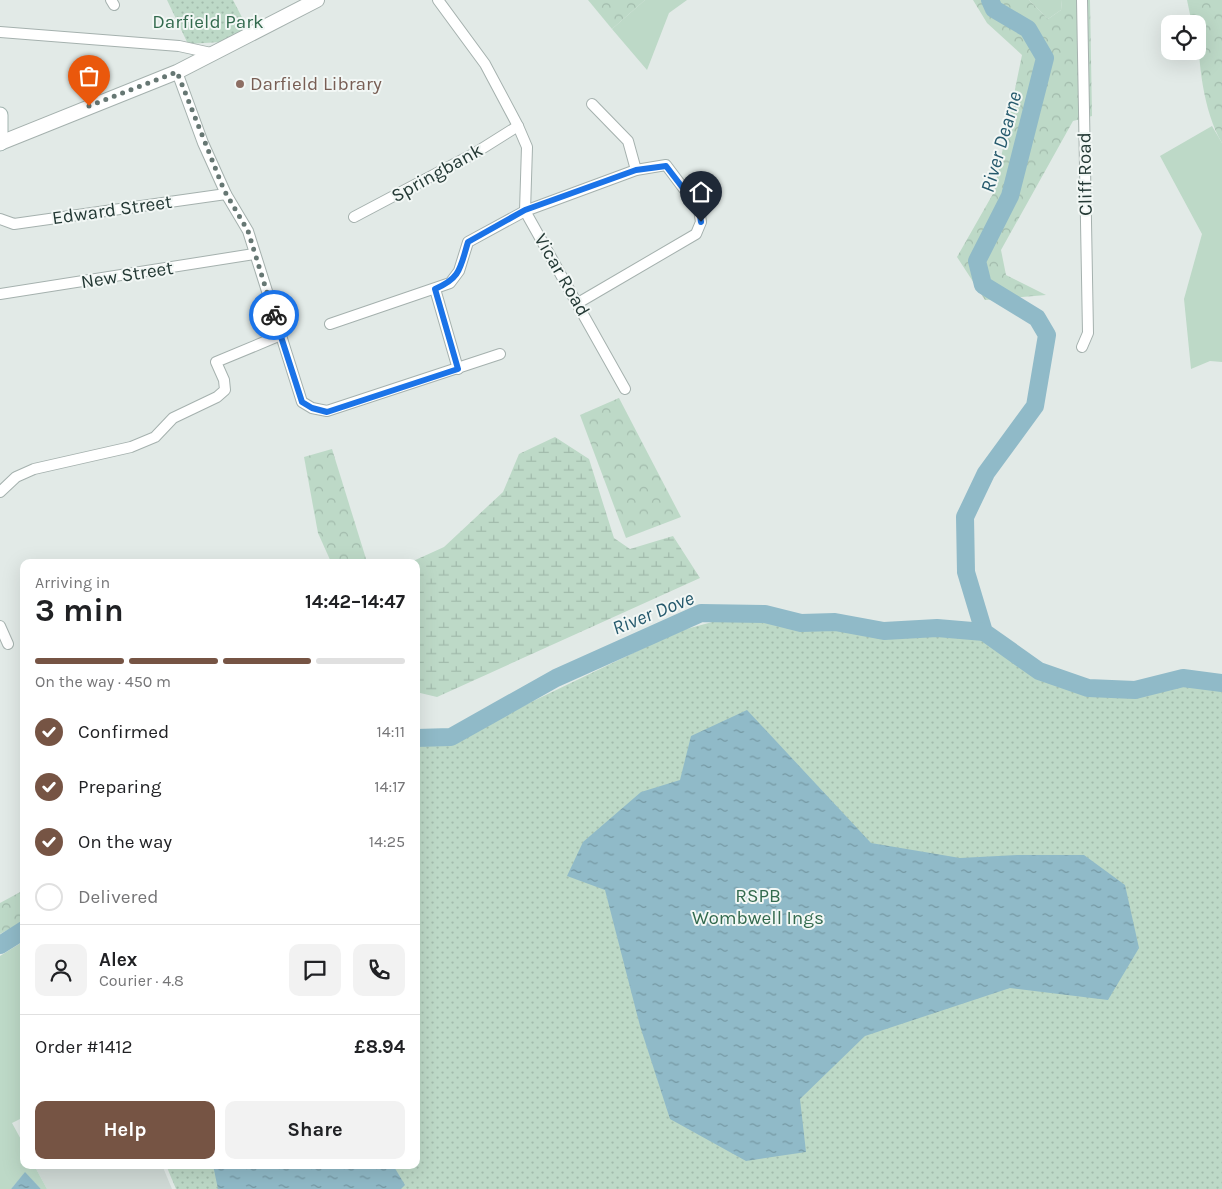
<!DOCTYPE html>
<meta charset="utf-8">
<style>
:root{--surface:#fff;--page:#f2f2f2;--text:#202124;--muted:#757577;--line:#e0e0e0;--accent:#765444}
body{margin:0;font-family:Karla,sans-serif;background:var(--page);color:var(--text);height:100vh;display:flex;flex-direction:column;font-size:19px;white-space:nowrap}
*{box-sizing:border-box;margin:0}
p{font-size:16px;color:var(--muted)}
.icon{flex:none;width:28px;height:28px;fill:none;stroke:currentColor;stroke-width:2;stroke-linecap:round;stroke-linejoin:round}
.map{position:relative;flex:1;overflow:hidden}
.drawer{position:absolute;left:20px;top:559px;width:400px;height:610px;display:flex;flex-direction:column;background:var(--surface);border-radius:10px;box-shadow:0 5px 20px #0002}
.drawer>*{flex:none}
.buttons{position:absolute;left:1161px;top:15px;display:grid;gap:10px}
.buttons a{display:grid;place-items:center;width:45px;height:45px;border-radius:10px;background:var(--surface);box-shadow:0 5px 20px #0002;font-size:25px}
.pin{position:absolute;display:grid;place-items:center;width:42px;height:42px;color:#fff;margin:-51px -21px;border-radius:50% 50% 50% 0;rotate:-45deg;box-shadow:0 0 5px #0007}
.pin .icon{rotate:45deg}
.courier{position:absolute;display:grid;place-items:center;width:50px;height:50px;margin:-25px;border:4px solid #1a73e8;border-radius:50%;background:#fff;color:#222;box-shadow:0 1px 6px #0007}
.overview em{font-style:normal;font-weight:700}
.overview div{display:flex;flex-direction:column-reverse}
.overview{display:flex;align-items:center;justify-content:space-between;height:85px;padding:0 15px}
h1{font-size:32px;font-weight:700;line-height:38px}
.bar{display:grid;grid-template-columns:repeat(4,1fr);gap:8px 5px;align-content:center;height:60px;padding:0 15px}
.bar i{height:6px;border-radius:4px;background:var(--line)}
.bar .on{background:var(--accent)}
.bar p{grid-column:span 4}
.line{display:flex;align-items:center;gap:12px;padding:0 15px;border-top:1px solid var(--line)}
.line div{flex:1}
.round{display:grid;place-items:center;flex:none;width:52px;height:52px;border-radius:10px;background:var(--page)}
ol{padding:0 15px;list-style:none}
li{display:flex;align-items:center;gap:15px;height:55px}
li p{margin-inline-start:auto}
li .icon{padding:5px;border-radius:50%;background:var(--accent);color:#fff;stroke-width:4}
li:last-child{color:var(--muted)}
li i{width:28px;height:28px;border:2px solid var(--line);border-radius:50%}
.cta{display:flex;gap:10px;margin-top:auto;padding:10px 15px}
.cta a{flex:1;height:58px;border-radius:10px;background:var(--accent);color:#fff;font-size:20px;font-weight:700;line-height:58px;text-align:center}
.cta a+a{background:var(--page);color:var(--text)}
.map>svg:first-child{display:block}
.built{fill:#d0dad6}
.grass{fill:#bdd9c7}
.forest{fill:url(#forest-crowns)}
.wetland{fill:url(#wetland-marsh)}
.park{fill:url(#park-dots)}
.water{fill:url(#water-ripples)}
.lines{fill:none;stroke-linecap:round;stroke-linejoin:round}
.river{stroke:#90bac8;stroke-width:18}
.minor-casing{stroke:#a5b1ae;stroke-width:12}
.tertiary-casing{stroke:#a5b1ae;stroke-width:16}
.secondary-casing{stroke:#a2b4b0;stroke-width:17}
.minor{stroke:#fff;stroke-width:10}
.tertiary{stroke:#fff;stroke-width:14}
.secondary{stroke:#fff;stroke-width:15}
.done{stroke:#667773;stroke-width:5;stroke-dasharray:0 9}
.route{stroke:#1a73e8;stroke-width:6}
.education-dot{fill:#8d6e63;stroke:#f2f7f5;stroke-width:2}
.labels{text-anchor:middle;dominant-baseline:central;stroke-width:4;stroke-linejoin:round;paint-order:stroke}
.park-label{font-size:19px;fill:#336a4e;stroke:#f2f7f5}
.education-label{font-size:19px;fill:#785e54;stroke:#f2f7f5;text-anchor:start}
.street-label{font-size:19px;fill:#243935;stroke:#f2f7f5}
.water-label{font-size:20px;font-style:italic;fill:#265a6d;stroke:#f2f7f5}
</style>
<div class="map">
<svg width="1222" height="1189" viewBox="0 0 1222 1189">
<defs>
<pattern id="forest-crowns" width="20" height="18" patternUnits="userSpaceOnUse" patternTransform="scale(1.25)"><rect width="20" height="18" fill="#bdd9c7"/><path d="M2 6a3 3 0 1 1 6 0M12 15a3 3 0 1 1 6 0" fill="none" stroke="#a2bbac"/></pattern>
<pattern id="wetland-marsh" width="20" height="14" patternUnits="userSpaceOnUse" patternTransform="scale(1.25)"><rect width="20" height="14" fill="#bdd9c7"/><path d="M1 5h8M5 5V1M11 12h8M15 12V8" fill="none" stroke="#a2bbac"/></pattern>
<pattern id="park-dots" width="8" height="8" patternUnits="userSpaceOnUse" patternTransform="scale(1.25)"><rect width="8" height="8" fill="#bdd9c7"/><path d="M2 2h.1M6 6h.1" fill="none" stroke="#a2bbac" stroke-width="1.8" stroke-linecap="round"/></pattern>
<pattern id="water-ripples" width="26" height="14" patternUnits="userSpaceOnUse" patternTransform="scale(1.25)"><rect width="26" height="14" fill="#90bac8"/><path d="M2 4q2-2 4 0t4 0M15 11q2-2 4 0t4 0" fill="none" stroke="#7598a3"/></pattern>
</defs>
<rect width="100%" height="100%" fill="#e2eae7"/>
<path class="built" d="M34,1165H162L172,1189H47Z"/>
<g class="grass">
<path d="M645,0H687L669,13L647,70L612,29Z"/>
<path d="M1029,0H1062L1061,10L1048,19Z"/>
<path d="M1212,126L1222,143V362L1210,361L1191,369L1184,299L1202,234L1160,156Z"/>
<path d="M24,941V1117L12,1123L24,1145V1165H34L47,1189H41L25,1173L11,1189H0V956Z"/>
</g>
<g class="forest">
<path d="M588,0H645L612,29Z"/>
<path d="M973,0H1029L1048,19L1061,10L1062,0H1090L1092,116L1073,121L1001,250L1006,275L1046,295L985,300L957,257L994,192L1022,55L987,23Z"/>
<path d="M1187,0H1222V143C1203,111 1198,61 1198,24H1192Z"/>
<path d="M619,398L681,517L626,538L580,415Z"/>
<path d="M332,449L367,562H331L318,533L304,457Z"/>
<path d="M24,890V921L0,934V903Z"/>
</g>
<path class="wetland" d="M555,437L589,459L614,538L630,549L673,536L700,578L437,697L416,692V562H411L444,547L503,492L519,454Z"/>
<g class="park">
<path d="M167,0H233L249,31L221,42L188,44Z"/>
<path d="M752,620L877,634H936L981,639L1040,677L1086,694L1135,695L1185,684L1222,689V1189H176L166,1165H416V745L453,744L525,705L679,631L716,621Z"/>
</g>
<g class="water">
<path d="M747,710L871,843L960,858L1017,855H1084L1125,885L1139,948L1108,1000L1010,988L865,1036L800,1099L806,1152L746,1161L670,1119L640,1026L605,890L567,876L583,842L641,792L680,780L691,736Z"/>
<path d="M213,1165H393L405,1185L401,1189H218Z"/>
<path d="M25,1172L41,1189H11Z"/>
</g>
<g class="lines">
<g class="river">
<path d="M990,0L994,9L1028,29L1045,58L1010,196L977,261L983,285L1037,318L1047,335L1035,406L986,473L965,517L966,572L984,632L1039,671L1088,688L1135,690L1183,678L1222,683"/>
<path d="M416,738L451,737L556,678L701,613L765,614L801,623L835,622L884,631L937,628L984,632"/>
<path d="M0,945L24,930"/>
</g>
<defs>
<g id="minor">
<path d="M111,0L114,5"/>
<path d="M438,0L485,64L518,126L527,147L525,211L625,389"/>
<path d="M0,32L179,46L211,53"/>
<path d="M177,72L203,143L226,194L248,231L302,402L312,408L327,411L500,354"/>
<path d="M592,104L628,141L636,170"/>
<path d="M354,217L475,153L518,126"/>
<path d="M0,219L14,224L226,194"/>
<path d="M435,289L458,369"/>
<path d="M0,294L254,254"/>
<path d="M330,324L450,283L459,271L468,242L525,211L636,170L666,165L699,209L701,222L696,234L578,303"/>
<path d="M1082,347L1088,333L1082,0"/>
<path d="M0,492L16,477L34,469L131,447L155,437L173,418L217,397L225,390L224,380L216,362L281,335"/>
<path d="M0,626L8,644"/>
</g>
<path id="tertiary" d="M0,143L177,72L317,0"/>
<path id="secondary" d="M0,115V143"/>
</defs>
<use href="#minor" class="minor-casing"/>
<use href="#tertiary" class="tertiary-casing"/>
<use href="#secondary" class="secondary-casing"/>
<use href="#minor" class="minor"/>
<use href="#tertiary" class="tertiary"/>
<use href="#secondary" class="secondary"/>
</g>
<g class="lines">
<path class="done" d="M89,106L177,72L224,190L248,231L274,315"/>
<path class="route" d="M274,315L302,402L312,408L327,412L458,369L435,289C461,278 460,268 468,242L525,210L636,170L666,166L699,209L701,222"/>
</g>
<circle class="education-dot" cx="240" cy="84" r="5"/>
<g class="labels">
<g class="park-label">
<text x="208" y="22">Darfield Park</text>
<text x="758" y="896">RSPB<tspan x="758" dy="22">Wombwell Ings</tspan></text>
</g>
<g class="education-label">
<text x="250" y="84">Darfield Library</text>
</g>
<g class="street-label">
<text transform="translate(437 173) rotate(-29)">Springbank</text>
<text transform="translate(1085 174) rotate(-91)">Cliff Road</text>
<text transform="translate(112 210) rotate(-8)">Edward Street</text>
<text transform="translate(127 275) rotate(-9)">New Street</text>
<text transform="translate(562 275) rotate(60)">Vicar Road</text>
</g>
<g class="water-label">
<text transform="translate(1001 142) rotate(-74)">River Dearne</text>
<text transform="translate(653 613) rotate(-22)">River Dove</text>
</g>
</g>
</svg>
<div class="buttons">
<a><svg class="icon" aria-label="locate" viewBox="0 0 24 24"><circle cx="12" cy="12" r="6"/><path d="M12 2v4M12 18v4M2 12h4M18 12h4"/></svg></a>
</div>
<div class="pin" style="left:89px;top:106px;background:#ea580c"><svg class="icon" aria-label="bag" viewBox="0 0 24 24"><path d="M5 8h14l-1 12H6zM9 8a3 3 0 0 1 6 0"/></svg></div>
<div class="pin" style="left:701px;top:222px;background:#1f2937"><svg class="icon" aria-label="home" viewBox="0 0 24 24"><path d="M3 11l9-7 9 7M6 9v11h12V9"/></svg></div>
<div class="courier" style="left:274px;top:315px"><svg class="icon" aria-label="bike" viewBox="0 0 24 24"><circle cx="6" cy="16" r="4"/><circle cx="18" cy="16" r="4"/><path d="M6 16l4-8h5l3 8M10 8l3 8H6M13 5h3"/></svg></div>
<section class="drawer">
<div class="overview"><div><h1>3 min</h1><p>Arriving in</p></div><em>14:42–14:47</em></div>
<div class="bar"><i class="on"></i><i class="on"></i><i class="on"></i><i></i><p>On the way · 450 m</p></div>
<ol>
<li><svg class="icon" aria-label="check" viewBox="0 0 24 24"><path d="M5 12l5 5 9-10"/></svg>Confirmed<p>14:11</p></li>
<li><svg class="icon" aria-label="check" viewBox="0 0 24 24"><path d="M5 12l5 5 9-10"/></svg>Preparing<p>14:17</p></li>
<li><svg class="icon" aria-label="check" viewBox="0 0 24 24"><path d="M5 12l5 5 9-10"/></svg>On the way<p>14:25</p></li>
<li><i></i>Delivered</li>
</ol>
<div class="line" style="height:90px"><a class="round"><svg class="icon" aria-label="person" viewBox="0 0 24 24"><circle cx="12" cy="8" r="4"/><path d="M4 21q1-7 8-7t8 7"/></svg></a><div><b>Alex</b><p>Courier · 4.8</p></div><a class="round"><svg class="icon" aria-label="chat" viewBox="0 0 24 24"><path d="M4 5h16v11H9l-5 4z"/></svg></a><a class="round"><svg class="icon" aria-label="phone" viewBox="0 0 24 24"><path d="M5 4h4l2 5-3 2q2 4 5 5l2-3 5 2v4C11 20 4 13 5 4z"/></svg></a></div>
<div class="line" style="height:65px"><div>Order #1412</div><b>£8.94</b></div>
<div class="cta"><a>Help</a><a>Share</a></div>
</section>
</div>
